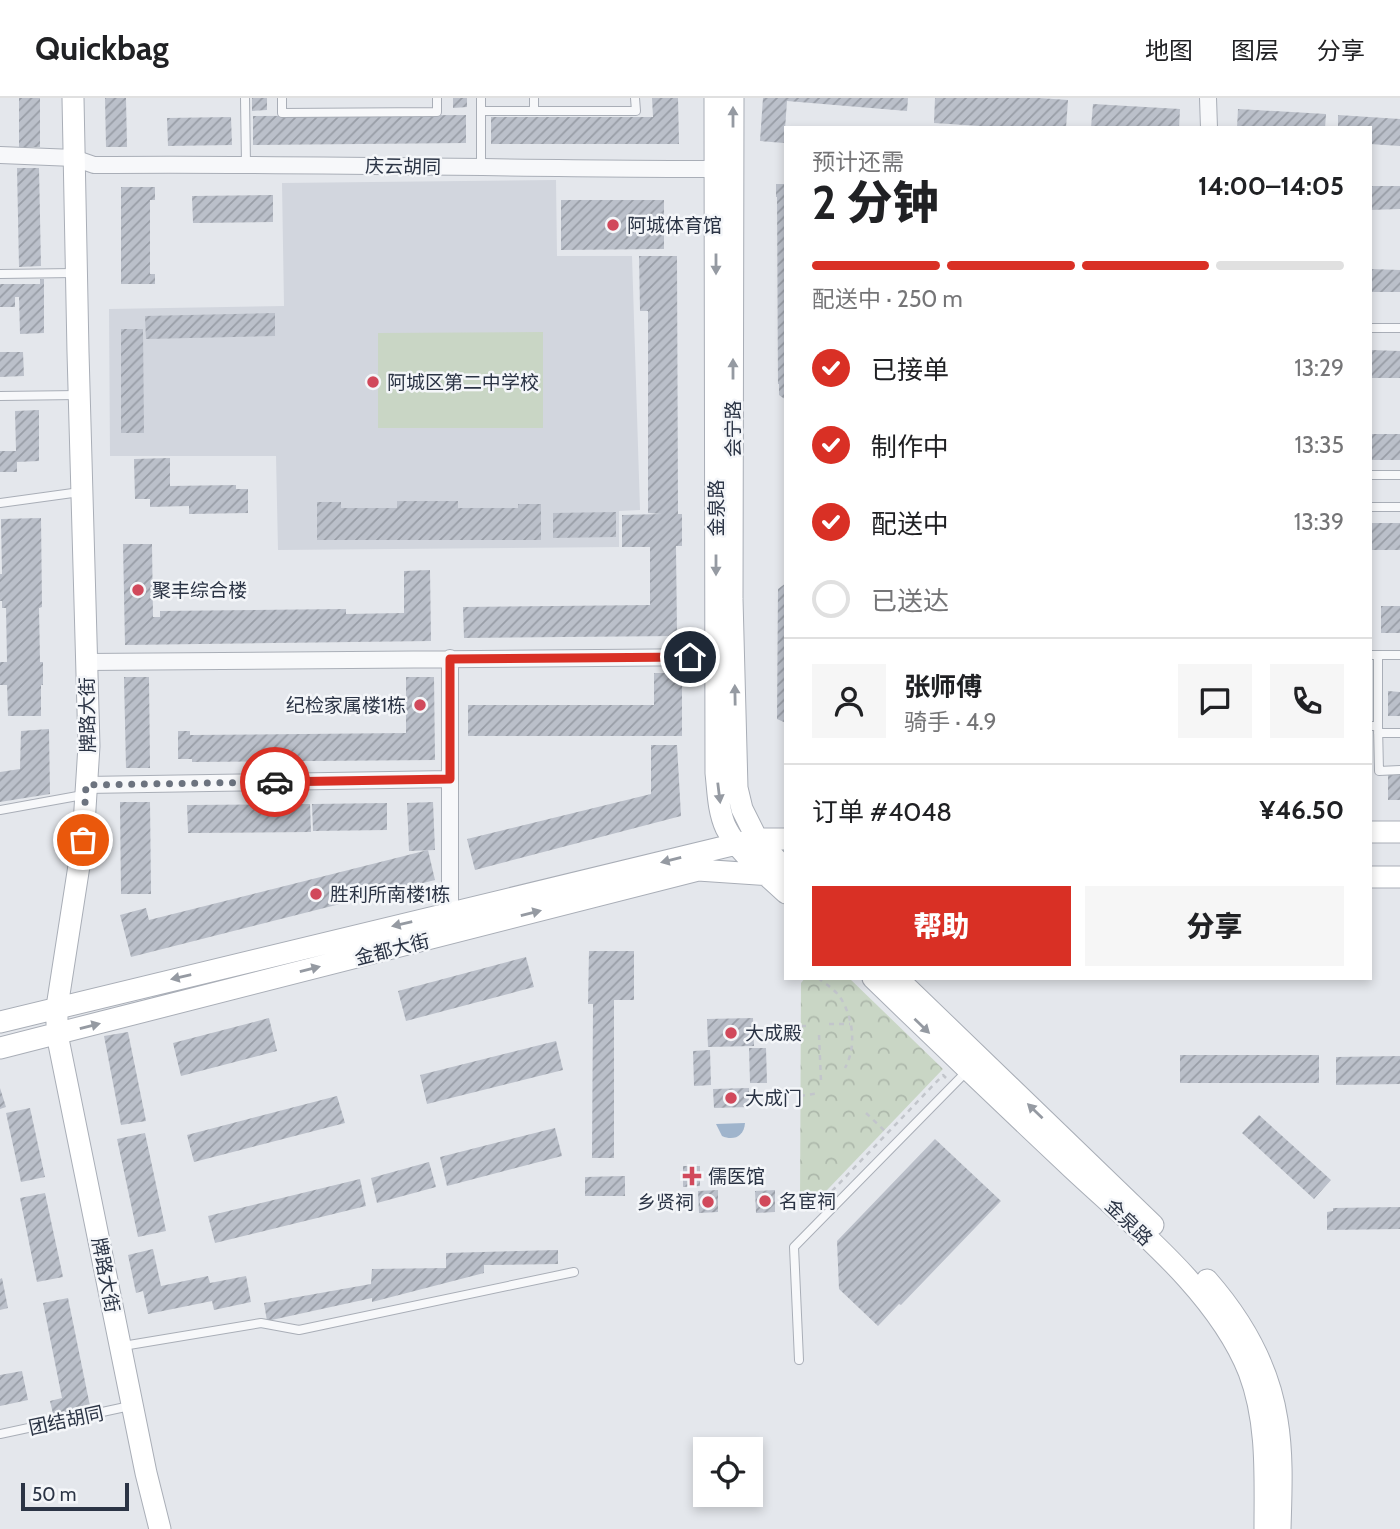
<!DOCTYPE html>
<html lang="zh">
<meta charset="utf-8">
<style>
:root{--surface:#fff;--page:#f6f6f6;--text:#202124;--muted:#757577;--line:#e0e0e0;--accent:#d93025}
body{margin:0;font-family:Cabin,"Noto Sans SC",sans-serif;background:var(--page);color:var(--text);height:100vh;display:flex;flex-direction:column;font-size:26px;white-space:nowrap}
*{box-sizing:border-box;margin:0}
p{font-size:23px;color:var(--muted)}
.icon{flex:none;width:38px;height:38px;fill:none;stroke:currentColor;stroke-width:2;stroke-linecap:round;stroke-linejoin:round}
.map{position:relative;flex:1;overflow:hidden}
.details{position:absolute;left:784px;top:28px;width:588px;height:854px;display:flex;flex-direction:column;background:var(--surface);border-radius:0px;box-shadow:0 4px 10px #0003}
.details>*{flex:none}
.buttons{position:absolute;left:693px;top:1339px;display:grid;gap:14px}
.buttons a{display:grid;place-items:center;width:70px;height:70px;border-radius:0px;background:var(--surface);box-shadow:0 4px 10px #0003;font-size:35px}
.scale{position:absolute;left:21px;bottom:18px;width:108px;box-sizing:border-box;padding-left:7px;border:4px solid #2b3445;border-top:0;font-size:19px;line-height:24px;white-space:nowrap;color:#2b3445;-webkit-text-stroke:5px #f4f6f9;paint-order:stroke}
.pin{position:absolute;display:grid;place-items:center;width:60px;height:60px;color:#fff;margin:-30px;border:4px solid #fff;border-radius:50%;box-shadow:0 2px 7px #0007}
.courier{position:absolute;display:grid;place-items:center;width:70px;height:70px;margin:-35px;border:5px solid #d93025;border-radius:50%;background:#fff;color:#222;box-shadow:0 2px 9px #0007}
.head em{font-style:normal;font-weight:800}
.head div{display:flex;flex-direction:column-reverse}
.head{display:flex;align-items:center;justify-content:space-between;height:119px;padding:0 28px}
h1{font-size:46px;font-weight:800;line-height:52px}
.bar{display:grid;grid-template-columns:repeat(4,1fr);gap:10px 7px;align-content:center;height:84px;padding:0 28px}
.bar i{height:9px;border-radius:5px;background:var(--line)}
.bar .selected{background:var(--accent)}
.bar p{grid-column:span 4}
.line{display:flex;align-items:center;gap:18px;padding:0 28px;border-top:2px solid var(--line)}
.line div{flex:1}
.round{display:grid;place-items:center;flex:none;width:74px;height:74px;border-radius:0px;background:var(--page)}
ol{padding:0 28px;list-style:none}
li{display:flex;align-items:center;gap:21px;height:77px}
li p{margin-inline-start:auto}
li .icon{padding:7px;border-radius:50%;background:var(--accent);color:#fff;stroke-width:4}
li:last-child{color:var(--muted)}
li i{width:38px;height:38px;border:4px solid var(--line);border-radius:50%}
.cta{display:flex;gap:14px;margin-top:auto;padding:14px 28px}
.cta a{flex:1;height:80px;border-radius:0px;background:var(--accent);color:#fff;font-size:28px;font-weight:800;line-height:80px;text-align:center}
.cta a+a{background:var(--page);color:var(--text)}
header{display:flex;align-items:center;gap:42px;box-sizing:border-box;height:98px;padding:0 35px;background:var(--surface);border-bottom:2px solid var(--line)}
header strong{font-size:33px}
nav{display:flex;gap:38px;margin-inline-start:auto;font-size:24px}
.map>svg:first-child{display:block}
.built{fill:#d2d6de}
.park{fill:url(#park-crowns)}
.pitch{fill:#c9d6c5}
.water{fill:#9fb4cc}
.building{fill:url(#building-hatch)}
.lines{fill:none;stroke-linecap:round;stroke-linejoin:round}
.lane-casing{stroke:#a9aeb7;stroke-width:10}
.street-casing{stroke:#a9aeb7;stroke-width:18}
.secondary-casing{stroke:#a9aeb7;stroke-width:23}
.path{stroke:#c2c5cb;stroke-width:2.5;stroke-dasharray:5 5;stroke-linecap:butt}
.lane{stroke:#f7f8fa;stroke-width:8}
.street{stroke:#f7f8fa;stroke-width:16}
.secondary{stroke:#fff;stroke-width:21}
.oneway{fill:#959aa2}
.done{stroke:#6c737f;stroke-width:7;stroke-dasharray:0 12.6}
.route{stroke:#d93025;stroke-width:9}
.poi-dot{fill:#d1495b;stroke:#f4f6f9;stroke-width:2.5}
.labels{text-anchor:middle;stroke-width:5;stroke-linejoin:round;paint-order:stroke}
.street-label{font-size:19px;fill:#2b3445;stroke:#f4f6f9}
.poi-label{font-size:19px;fill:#2b3445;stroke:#f4f6f9;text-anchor:start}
</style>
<header>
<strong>Quickbag</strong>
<nav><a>地图</a><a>图层</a><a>分享</a></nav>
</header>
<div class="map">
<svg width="1400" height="1431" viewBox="0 0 1400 1431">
<defs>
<pattern id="park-crowns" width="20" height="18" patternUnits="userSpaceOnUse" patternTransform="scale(1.75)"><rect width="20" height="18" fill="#c9d6c5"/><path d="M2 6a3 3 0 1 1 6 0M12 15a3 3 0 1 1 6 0" fill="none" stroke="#adb8ab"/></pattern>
<pattern id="building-hatch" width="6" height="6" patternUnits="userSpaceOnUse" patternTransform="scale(1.75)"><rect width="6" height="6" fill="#bbc0ca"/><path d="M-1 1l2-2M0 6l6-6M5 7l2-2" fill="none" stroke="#989da6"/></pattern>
</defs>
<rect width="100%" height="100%" fill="#e4e7ec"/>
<!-- built -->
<path class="built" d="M 556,82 L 557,158 L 632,158 L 640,412 L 619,413 L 619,449 L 278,452 L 276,358 L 110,358 L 109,211 L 284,208 L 282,85 Z"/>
<!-- park -->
<path class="park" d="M 805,880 L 849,880 L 943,971 L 806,1114 L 800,1108 L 801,885 Z"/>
<!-- pitch -->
<path class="pitch" d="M 543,234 L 543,330 L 378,330 L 378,235 Z"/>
<!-- water -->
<path class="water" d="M 745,1025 C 744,1039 733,1043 722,1038 L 716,1026 Z"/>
<!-- building -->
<path class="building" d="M 19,0 L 40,0 L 40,49 L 19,49 Z
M 105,0 L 126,0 L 127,49 L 106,49 Z
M 252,0 L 267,0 L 267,12 L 252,13 Z
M 453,0 L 467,0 L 467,9 L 453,10 Z
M 652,0 L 678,0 L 679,46 L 491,46 L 491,19 L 653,19 Z
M 763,0 L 908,0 L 907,13 L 787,3 L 784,45 L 760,43 Z
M 935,0 L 1039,0 L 1068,2 L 1066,30 L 1011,30 L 934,25 Z
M 1093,6 L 1180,11 L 1179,30 L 1091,30 Z
M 1238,11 L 1326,16 L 1325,30 L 1237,30 Z
M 466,17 L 466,45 L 253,47 L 253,18 Z
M 1338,17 L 1400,21 L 1400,48 L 1370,46 L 1370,30 L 1338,30 Z
M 231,19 L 232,47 L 168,48 L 167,20 Z
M 17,70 L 39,70 L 41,168 L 19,169 Z
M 776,86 L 786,86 L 786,302 L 779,297 L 779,286 L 778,286 L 777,99 L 776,99 Z
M 1370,88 L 1400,88 L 1400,111 L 1370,112 Z
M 121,89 L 155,89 L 155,102 L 150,102 L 150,176 L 155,176 L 155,186 L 121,186 Z
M 273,97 L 273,124 L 193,125 L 192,98 Z
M 561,102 L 664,102 L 664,151 L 561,152 Z
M 639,158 L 677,158 L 678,416 L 682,416 L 682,448 L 676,448 L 677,538 L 464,540 L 463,509 L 650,507 L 650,449 L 622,449 L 622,417 L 662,416 L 648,415 L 648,213 L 640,213 Z
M 1370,171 L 1400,172 L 1400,194 L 1370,194 Z
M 40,181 L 44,181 L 44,235 L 20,236 L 19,199 L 15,199 L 15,209 L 0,209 L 0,186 L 40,186 Z
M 275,215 L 275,238 L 146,241 L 145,218 Z
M 121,231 L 143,231 L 144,335 L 121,335 Z
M 1370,252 L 1400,253 L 1400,280 L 1370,280 Z
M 0,254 L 23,254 L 24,278 L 0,279 Z
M 39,312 L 39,363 L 17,364 L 17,374 L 0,374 L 0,353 L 16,353 L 15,313 Z
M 1370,336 L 1400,336 L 1400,362 L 1370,362 Z
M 170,360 L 170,388 L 236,387 L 236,391 L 248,391 L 248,415 L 189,416 L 189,408 L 150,409 L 150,401 L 135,401 L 134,361 Z
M 397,403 L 458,403 L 458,410 L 518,410 L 518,406 L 541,406 L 541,442 L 317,442 L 317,404 L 341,404 L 341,410 L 397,410 Z
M 616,414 L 616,439 L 553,440 L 553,415 Z
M 41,420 L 42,509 L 39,510 L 40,564 L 43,564 L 43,587 L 41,587 L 41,618 L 8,618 L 7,587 L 0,587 L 0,564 L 7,564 L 6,510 L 2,510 L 2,503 L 0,503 L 0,476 L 2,476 L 1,421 Z
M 1370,425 L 1400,425 L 1400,452 L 1370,452 Z
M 123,446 L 152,446 L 153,519 L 160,519 L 160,513 L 346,511 L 346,516 L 404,515 L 404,473 L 430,472 L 431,543 L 125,547 Z
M 786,485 L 786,625 L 777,621 L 778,491 Z
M 1381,508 L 1400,508 L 1400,535 L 1381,535 Z
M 654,575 L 682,575 L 682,638 L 468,638 L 468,607 L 654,607 Z
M 124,579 L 149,579 L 150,670 L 126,670 Z
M 406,579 L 434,579 L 435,662 L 192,664 L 192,661 L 178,661 L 178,633 L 190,633 L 190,637 L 406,635 Z
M 1388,593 L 1400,594 L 1400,618 L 1388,618 Z
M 49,631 L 50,696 L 0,704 L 0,674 L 20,671 L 21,633 Z
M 651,647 L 677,647 L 681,718 L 475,772 L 467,741 L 651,696 Z
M 1388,677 L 1400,677 L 1400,702 L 1388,702 Z
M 120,704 L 150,704 L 151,796 L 121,796 Z
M 433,704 L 435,752 L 409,753 L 407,705 Z
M 387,705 L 387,732 L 313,733 L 312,706 Z
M 310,706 L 311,734 L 188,735 L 187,707 Z
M 428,752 L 435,782 L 131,859 L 120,817 L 146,810 L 149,822 Z
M 589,853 L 634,853 L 634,902 L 614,902 L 614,1060 L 592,1060 L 593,906 L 588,906 Z
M 526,859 L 534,889 L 406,923 L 398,893 Z
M 269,920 L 277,953 L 181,978 L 173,945 Z
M 753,920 L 754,948 L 708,949 L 707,921 Z
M 128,934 L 146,1023 L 121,1027 L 104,938 Z
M 556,943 L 563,972 L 427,1006 L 420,977 Z
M 749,950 L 766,950 L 767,985 L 750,985 Z
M 710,952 L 711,987 L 694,988 L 693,953 Z
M 1180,957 L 1319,957 L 1319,985 L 1180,985 Z
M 1400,958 L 1400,986 L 1336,987 L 1336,959 Z
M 0,990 L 6,1009 L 0,1011 Z
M 749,990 L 749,1009 L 714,1010 L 713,991 Z
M 337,998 L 345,1025 L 194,1064 L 187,1037 Z
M 30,1010 L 45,1079 L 21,1084 L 6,1015 Z
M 1259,1017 L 1331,1082 L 1314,1101 L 1242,1035 Z
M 555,1030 L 562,1058 L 447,1088 L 440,1059 Z
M 145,1035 L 166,1133 L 138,1139 L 117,1041 Z
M 935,1041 L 1001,1103 L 901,1207 L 899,1206 L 878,1228 L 839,1191 L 837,1143 Z
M 429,1064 L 436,1089 L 377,1105 L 371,1080 Z
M 683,1068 L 700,1068 L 700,1088 L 683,1089 Z
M 625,1078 L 625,1098 L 585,1098 L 585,1079 Z
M 360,1081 L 366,1108 L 215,1145 L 208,1118 Z
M 718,1092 L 718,1114 L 699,1115 L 698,1093 Z
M 775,1092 L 775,1114 L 756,1115 L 755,1093 Z
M 45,1095 L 63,1179 L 37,1184 L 20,1100 Z
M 1400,1109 L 1400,1131 L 1327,1132 L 1327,1114 L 1333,1113 L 1333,1110 Z
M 153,1151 L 161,1188 L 208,1178 L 210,1185 L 246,1178 L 251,1204 L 214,1212 L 212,1203 L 148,1216 L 143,1193 L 136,1195 L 128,1157 Z
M 558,1152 L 558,1166 L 484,1167 L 484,1175 L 372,1204 L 372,1200 L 267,1223 L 264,1205 L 371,1186 L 372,1171 L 446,1170 L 446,1155 Z
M 2,1180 L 8,1210 L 0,1212 L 0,1181 Z
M 68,1200 L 91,1313 L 54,1320 L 50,1303 L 62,1300 L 43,1205 Z
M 22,1273 L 28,1302 L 0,1308 L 0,1277 Z"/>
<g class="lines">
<!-- lane casing -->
<g class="lane-casing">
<path id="lane" d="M 245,0 L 246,66
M 282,0 L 282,15 L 437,14 L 437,0
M 481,0 L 481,70
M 534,0 L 534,13
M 481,13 L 636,13 L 635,0
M 0,176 L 74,175
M 1370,230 L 1400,230
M 0,298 L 78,297
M 1370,377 L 1400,377
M 0,405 L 80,394
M 1370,409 L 1400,409
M 1370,557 L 1400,557
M 1378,557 L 1378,628
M 1370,628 L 1378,628 L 1379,673 L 1400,672
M 1378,635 L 1400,635
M 0,712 L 83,697
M 123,1248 L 261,1225 L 299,1232 L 574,1174
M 799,1262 L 794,1149 L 968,972
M 0,1336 L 130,1308"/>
</g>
<!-- street casing -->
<g class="street-casing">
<path id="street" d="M 1208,0 L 1209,30
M 0,57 L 74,60 L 94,67 C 304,65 514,71 724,71
M 450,560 L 450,815
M 86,564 L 716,559
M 86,687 L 450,681"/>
</g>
<!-- secondary casing -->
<g class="secondary-casing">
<path id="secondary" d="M 73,0 L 78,254 L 89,648 L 83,742 L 57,909 L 57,936 L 146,1375 L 160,1431
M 715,0 L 716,675 C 718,692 718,713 726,730 C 738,754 766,776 786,795
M 733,0 L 732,501 L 737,690 L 742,711 L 757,741 L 786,772
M 1370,734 L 1400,734
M 1370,779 L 1400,779
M 873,880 C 939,944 1006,1008 1073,1071 C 1134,1128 1218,1195 1249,1274 C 1268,1324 1265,1378 1265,1431
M 897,880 L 1153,1127
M 0,924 L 757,741 L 786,741
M 0,950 L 698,772 L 773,777
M 1207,1182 C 1242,1222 1269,1269 1277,1322 C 1283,1358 1281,1395 1280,1431"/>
</g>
<!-- path -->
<path class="path" d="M 818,880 C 826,886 834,891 840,899 C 853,919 857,948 845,970
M 829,926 L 850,926
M 801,928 L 808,928
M 819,937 L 821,983
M 800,998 L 819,995
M 866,1015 L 887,1035
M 832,1093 L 943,977 L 946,980"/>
<!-- lane -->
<use href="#lane" class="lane"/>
<!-- street -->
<use href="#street" class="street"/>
<!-- secondary -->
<use href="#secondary" class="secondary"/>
</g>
<!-- one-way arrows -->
<defs><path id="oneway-solid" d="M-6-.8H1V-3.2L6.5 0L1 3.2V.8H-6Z" transform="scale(1.75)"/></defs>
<g class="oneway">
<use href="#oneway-solid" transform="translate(733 19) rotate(-90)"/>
<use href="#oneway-solid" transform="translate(716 166) rotate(90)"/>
<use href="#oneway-solid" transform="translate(733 271) rotate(-90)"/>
<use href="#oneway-solid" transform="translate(716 467) rotate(90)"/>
<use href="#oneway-solid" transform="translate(735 597) rotate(-91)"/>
<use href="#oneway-solid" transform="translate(719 695) rotate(83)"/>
<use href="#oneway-solid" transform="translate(671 762) rotate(166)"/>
<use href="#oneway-solid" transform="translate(531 815) rotate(-14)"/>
<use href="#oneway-solid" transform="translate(402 826) rotate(167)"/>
<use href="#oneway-solid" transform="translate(310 871) rotate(-14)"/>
<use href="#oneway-solid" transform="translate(181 879) rotate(167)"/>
<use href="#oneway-solid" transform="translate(90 928) rotate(-14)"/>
<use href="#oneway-solid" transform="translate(922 928) rotate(44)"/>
<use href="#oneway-solid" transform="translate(1035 1013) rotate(-136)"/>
</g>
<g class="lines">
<!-- done -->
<path class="done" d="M 83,742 L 86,687 L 275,684"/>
<!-- route -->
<path class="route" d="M 275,684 L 450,681 L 450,561 L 690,559"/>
</g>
<!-- markers -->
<g class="poi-dot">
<circle cx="613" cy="127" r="7"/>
<circle cx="373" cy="284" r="7"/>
<circle cx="138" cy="492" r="7"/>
<circle cx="420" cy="607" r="7"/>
<circle cx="316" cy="796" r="7"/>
<circle cx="731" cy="935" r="7"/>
<circle cx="731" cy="1000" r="7"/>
<path d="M688.5 1067.5h7v7h7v7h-7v7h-7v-7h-7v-7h7z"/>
<circle cx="765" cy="1103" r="7"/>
<circle cx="708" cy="1104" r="7"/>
</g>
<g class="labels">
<!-- street labels -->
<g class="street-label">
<text transform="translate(403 68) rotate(1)" y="7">庆云胡同</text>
<text transform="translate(733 331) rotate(-90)" y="7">会宁路</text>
<text transform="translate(716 410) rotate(-90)" y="7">金泉路</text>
<text transform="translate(87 617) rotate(-91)" y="7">牌路大街</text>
<text transform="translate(392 851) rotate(-14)" y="7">金都大街</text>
<text transform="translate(1129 1124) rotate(44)" y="7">金泉路</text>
<text transform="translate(106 1177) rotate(79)" y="7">牌路大街</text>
<text transform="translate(66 1322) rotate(-12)" y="7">团结胡同</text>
</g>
<!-- poi labels -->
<g class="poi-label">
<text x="627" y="134">阿城体育馆</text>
<text x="387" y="291">阿城区第二中学校</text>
<text x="152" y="499">聚丰综合楼</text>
<text x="406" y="614" text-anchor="end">纪检家属楼1栋</text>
<text x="330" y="803">胜利所南楼1栋</text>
<text x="745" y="942">大成殿</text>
<text x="745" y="1007">大成门</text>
<text x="708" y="1085">儒医馆</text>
<text x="779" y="1110">名宦祠</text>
<text x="694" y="1111" text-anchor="end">乡贤祠</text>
</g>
</g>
</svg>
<div class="buttons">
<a><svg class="icon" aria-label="locate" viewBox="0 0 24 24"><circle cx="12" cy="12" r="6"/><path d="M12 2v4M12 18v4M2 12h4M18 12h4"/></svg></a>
</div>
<div class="scale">50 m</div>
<div class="pin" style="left:83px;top:742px;background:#ea580c"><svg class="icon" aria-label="bag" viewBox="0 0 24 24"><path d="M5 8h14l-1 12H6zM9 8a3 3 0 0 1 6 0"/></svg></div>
<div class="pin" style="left:690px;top:559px;background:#1f2937"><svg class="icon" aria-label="home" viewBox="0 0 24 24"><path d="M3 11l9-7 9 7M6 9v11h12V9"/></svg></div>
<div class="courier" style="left:275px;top:684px"><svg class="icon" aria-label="car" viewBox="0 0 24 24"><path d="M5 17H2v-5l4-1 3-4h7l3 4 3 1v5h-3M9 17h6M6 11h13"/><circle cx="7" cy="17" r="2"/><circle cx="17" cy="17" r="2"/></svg></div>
<section class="details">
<div class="head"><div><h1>2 分钟</h1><p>预计还需</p></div><em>14:00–14:05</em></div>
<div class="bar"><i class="selected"></i><i class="selected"></i><i class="selected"></i><i></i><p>配送中 · 250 m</p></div>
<ol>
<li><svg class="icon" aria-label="check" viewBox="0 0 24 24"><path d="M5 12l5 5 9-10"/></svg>已接单<p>13:29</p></li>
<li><svg class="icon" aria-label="check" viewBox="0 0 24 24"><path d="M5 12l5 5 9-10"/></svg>制作中<p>13:35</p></li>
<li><svg class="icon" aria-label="check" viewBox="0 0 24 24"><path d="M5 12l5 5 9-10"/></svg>配送中<p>13:39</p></li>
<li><i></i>已送达</li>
</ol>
<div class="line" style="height:126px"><a class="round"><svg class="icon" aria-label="person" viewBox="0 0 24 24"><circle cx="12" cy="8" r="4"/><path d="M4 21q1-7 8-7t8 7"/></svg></a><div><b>张师傅</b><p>骑手 · 4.9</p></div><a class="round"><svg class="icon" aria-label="chat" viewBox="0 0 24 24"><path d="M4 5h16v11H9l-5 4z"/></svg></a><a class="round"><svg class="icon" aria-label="phone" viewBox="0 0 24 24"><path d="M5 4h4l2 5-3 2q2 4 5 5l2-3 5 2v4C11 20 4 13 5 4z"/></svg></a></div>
<div class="line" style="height:91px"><div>订单 #4048</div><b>¥46.50</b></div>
<div class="cta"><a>帮助</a><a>分享</a></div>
</section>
</div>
